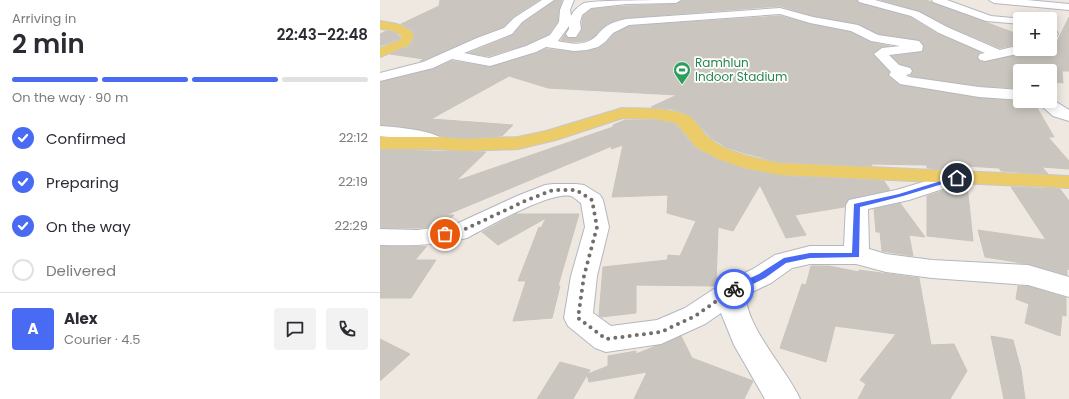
<!DOCTYPE html>
<meta charset="utf-8">
<style>
:root{--surface:#fff;--page:#f2f2f3;--text:#2b2b33;--muted:#7c7c81;--line:#e1e1e2;--accent:#496af3}
body{margin:0;font-family:Poppins,sans-serif;background:var(--page);color:var(--text);height:100vh;display:flex;flex-direction:column;font-size:15px;white-space:nowrap}
*{box-sizing:border-box;margin:0}
p{font-size:13px;color:var(--muted)}
.icon{flex:none;width:22px;height:22px;fill:none;stroke:currentColor;stroke-width:2;stroke-linecap:round;stroke-linejoin:round}
.map{position:relative;flex:1;overflow:hidden}
.drawer{display:flex;flex-direction:column;background:var(--surface);width:380px}
.drawer>*{flex:none}
.fabs{position:absolute;left:633px;top:12px;display:grid;gap:8px}
.fabs a{display:grid;place-items:center;width:44px;height:44px;border-radius:4px;background:var(--surface);box-shadow:0 2px 10px #0003;font-size:20px}
.pin{position:absolute;display:grid;place-items:center;width:34px;height:34px;color:#fff;margin:-17px;border:2px solid #fff;border-radius:50%;box-shadow:0 1px 4px #0007}
.courier{position:absolute;display:grid;place-items:center;width:40px;height:40px;margin:-20px;border:3px solid #496af3;border-radius:50%;background:#fff;color:#222;box-shadow:0 1px 5px #0007}
.summary em{font-style:normal;font-weight:600}
.summary div{display:flex;flex-direction:column-reverse}
.summary{display:flex;align-items:center;justify-content:space-between;height:68px;padding:0 12px}
h1{font-size:26px;font-weight:600;line-height:30px}
.bar{display:grid;grid-template-columns:repeat(4,1fr);gap:6px 4px;align-content:center;height:48px;padding:0 12px}
.bar i{height:5px;border-radius:3px;background:var(--line)}
.bar .selected{background:var(--accent)}
.bar p{grid-column:span 4}
.line{display:flex;align-items:center;gap:10px;padding:0 12px;border-top:1px solid var(--line)}
.line div{flex:1}
.round{display:grid;place-items:center;flex:none;width:42px;height:42px;border-radius:4px;background:var(--page)}
ol{padding:0 12px;list-style:none}
li{display:flex;align-items:center;gap:12px;height:44px}
li p{margin-inline-start:auto}
li .icon{padding:4px;border-radius:50%;background:var(--accent);color:#fff;stroke-width:4}
li:last-child{color:var(--muted)}
li i{width:22px;height:22px;border:2px solid var(--line);border-radius:50%}
main{display:flex;flex:1;min-height:0}
.map>svg:first-child{display:block}
.building{fill:#cac6bf;stroke:#cac4ba}
.lines{fill:none;stroke-linecap:round;stroke-linejoin:round}
.minor-casing{stroke:#b4b7c0;stroke-width:2}
.primary-casing{stroke:#c8c8c8;stroke-width:2}
.minor{fill:#fff;fill-rule:evenodd}
.primary{fill:#eccc68;fill-rule:evenodd}
.route{fill:#496af3}
.done{stroke:#716e6c;stroke-width:4;stroke-dasharray:0 7.2}
.labels{text-anchor:middle;stroke-width:3.5;stroke-linejoin:round;paint-order:stroke}
.far-leisure-label{font-size:12px;fill:#27864d;stroke:#fff;text-anchor:start}
</style>
<main>
<section class="drawer">
<div class="summary"><div><h1>2 min</h1><p>Arriving in</p></div><em>22:43–22:48</em></div>
<div class="bar"><i class="selected"></i><i class="selected"></i><i class="selected"></i><i></i><p>On the way · 90 m</p></div>
<ol>
<li><svg class="icon" aria-label="check" viewBox="0 0 24 24"><path d="M5 12l5 5 9-10"/></svg>Confirmed<p>22:12</p></li>
<li><svg class="icon" aria-label="check" viewBox="0 0 24 24"><path d="M5 12l5 5 9-10"/></svg>Preparing<p>22:19</p></li>
<li><svg class="icon" aria-label="check" viewBox="0 0 24 24"><path d="M5 12l5 5 9-10"/></svg>On the way<p>22:29</p></li>
<li><i></i>Delivered</li>
</ol>
<div class="line" style="height:72px"><b class="round" style="background:var(--accent);color:#fff">A</b><div><b>Alex</b><p>Courier · 4.5</p></div><a class="round"><svg class="icon" aria-label="chat" viewBox="0 0 24 24"><path d="M4 5h16v11H9l-5 4z"/></svg></a><a class="round"><svg class="icon" aria-label="phone" viewBox="0 0 24 24"><path d="M5 4h4l2 5-3 2q2 4 5 5l2-3 5 2v4C11 20 4 13 5 4z"/></svg></a></div>
</section>
<div class="map">
<svg width="689" height="399" viewBox="0 0 689 399">
<rect width="100%" height="100%" fill="#eee8e1"/>
<!-- building -->
<path class="building" d="M 60,0 L 159,0 L 133,17 L 123,27 L 96,37 L 43,61 L 40,61 L 44,59 L 10,54 L 30,46 L 35,36 L 32,30 L 21,24 L 59,6 Z
M 175,0 L 182,0 L 179,10 L 178,21 L 169,34 L 145,45 L 109,56 L 89,53 L 133,35 L 143,23 Z
M 302,0 L 477,0 L 479,3 L 530,17 L 558,34 L 600,52 L 597,58 L 600,61 L 605,62 L 647,53 L 650,49 L 670,49 L 670,47 L 674,48 L 689,17 L 689,71 L 682,71 L 683,83 L 670,81 L 670,71 L 640,71 L 640,76 L 638,75 L 640,78 L 640,88 L 599,86 L 530,76 L 533,72 L 531,67 L 520,64 L 512,56 L 543,52 L 544,45 L 539,40 L 498,34 L 478,24 L 433,16 L 400,6 L 246,18 L 227,24 L 213,37 L 205,41 L 194,42 L 181,40 L 185,34 L 188,38 L 197,38 L 202,30 L 202,22 L 203,16 L 212,9 L 246,6 L 296,4 Z
M 501,0 L 546,0 L 640,35 L 640,44 L 620,48 L 568,26 L 539,11 Z
M 400,16 L 430,24 L 471,32 L 490,42 L 509,46 L 501,47 L 493,54 L 509,72 L 508,76 L 520,85 L 599,98 L 653,101 L 674,137 L 668,137 L 689,161 L 689,169 L 662,167 L 668,174 L 621,171 L 619,168 L 585,166 L 585,170 L 547,168 L 547,165 L 491,164 L 492,166 L 400,162 L 364,153 L 346,147 L 331,138 L 314,119 L 307,114 L 292,109 L 271,107 L 297,95 L 168,88 L 129,76 L 51,119 L 133,125 L 122,136 L 85,138 L 60,136 L 36,129 L 0,125 L 0,82 L 53,69 L 72,61 L 110,67 L 156,53 L 166,49 L 194,52 L 218,48 L 226,43 L 234,34 L 249,26 Z
M 6,31 L 12,31 L 20,37 L 19,39 L 0,46 L 0,34 Z
M 245,120 L 275,120 L 295,124 L 316,149 L 338,160 L 364,169 L 400,176 L 504,181 L 510,190 L 469,199 L 464,207 L 415,215 L 426,235 L 406,238 L 380,185 L 353,231 L 338,227 L 336,286 L 256,285 L 256,313 L 221,317 L 219,316 L 223,267 L 287,260 L 288,255 L 300,256 L 316,221 L 287,213 L 288,195 L 232,197 L 243,145 L 231,149 L 232,146 L 66,215 L 74,215 L 65,225 L 38,228 L 0,228 L 0,150 L 106,152 L 76,181 L 233,127 L 233,125 Z
M 581,185 L 587,185 L 593,241 L 547,236 L 547,196 Z
M 631,187 L 680,189 L 689,201 L 689,270 L 687,268 L 687,275 L 648,264 L 605,257 L 598,230 L 666,240 Z
M 520,203 L 545,237 L 529,235 L 533,256 L 502,251 L 500,232 L 496,232 L 494,209 Z
M 136,214 L 199,214 L 178,286 L 180,286 L 172,318 L 133,321 L 146,281 L 138,281 L 159,227 L 161,228 L 166,218 L 118,245 L 102,232 Z
M 0,246 L 47,246 L 35,260 L 56,260 L 31,298 L 0,298 Z
M 431,266 L 449,266 L 479,272 L 479,270 L 539,278 L 551,345 L 574,344 L 587,371 L 570,399 L 478,399 L 486,384 L 480,380 L 516,334 L 455,326 L 446,362 L 400,348 L 422,284 L 426,285 Z
M 638,286 L 648,286 L 686,298 L 686,316 L 682,315 L 680,336 L 645,323 L 649,304 L 636,299 Z
M 301,336 L 312,358 L 373,381 L 364,399 L 254,399 L 267,372 L 209,382 L 207,375 L 193,399 L 157,399 L 180,362 L 210,370 L 208,374 L 228,366 L 228,356 L 256,351 L 256,354 Z
M 611,336 L 633,340 L 641,370 L 645,399 L 624,399 Z
M 0,339 L 30,354 L 0,381 Z"/>
<g class="lines">
<!-- minor casing -->
<g class="minor-casing">
<path id="minor" d="M 162,0 L 174,0 L 142,22 L 132,34 L 84,53 L 109,58 L 146,46 L 170,35 L 179,22 L 180,10 L 184,0 L 194,0 L 190,10 L 191,16 C 193,11 199,6 204,3 C 216,0 284,0 301,0 L 296,3 L 246,4 L 211,8 L 202,15 L 200,22 L 201,29 L 196,37 L 188,37 L 186,34 L 189,29 L 189,26 L 178,41 C 187,43 200,46 209,41 C 216,38 218,33 223,29 C 229,23 238,21 246,19 L 400,8 L 433,17 L 478,25 L 498,35 L 539,41 L 543,46 L 542,51 L 509,55 L 519,65 L 530,68 L 532,71 L 530,74 L 526,75 L 529,77 L 599,87 L 640,90 L 640,100 L 599,97 L 520,84 L 509,75 L 511,72 L 494,54 L 502,48 L 520,46 L 491,41 L 471,31 L 430,23 L 400,14 L 249,25 L 233,33 L 225,42 L 218,47 L 207,50 L 194,51 L 166,47 L 156,52 L 110,66 L 72,59 L 53,68 L 0,81 L 0,73 L 43,62 L 97,38 L 124,28 L 134,18 Z
M 478,0 L 495,0 L 539,12 L 567,27 L 620,50 L 640,45 L 640,49 L 649,49 L 647,52 L 642,53 L 605,61 L 600,60 L 598,57 L 600,54 L 605,53 L 559,33 L 531,16 L 479,2 Z
M 552,0 L 567,0 L 611,16 L 644,19 L 640,19 L 640,24 L 606,21 L 553,2 Z
M 609,0 L 647,0 L 689,4 L 689,10 L 614,3 Z
M 670,26 L 674,27 L 678,34 L 674,39 L 670,40 Z
M 670,98 L 689,110 L 689,121 L 673,116 L 656,101 L 670,101 Z
M 0,126 C 15,127 59,130 67,143 L 65,147 L 58,149 L 29,139 L 0,136 Z
M 577,172 L 584,174 L 587,178 L 584,182 L 529,200 L 488,209 L 489,249 L 506,254 L 552,260 L 648,265 L 689,277 L 689,297 L 648,285 L 552,278 L 506,272 L 476,264 L 430,264 L 412,268 L 391,283 L 366,295 C 365,326 407,370 420,399 L 385,399 L 354,345 L 341,313 L 325,324 L 281,344 L 226,352 L 215,348 L 188,326 L 184,318 L 191,276 L 205,227 L 201,203 C 198,201 194,197 191,196 C 170,191 108,227 87,238 C 58,245 30,246 0,245 L 0,229 L 38,230 L 74,225 L 137,196 L 165,185 L 173,184 L 196,184 L 204,185 L 220,195 L 223,200 L 229,227 L 217,276 L 213,313 L 231,326 L 277,320 L 305,308 L 343,283 L 373,269 L 395,255 L 430,246 L 464,246 L 466,205 L 469,200 L 516,190 Z"/>
</g>
<!-- primary casing -->
<g class="primary-casing">
<path id="primary" d="M 0,21 C 13,23 26,24 34,35 L 29,45 L 0,57 L 0,48 L 20,40 L 22,36 L 12,30 L 0,29 Z
M 242,108 C 263,109 287,107 307,115 C 316,119 322,133 330,139 C 347,153 379,159 400,163 L 689,176 L 689,188 L 400,175 L 364,168 L 338,159 L 317,148 L 296,123 L 275,119 L 243,118 L 176,140 L 138,149 L 85,151 L 58,149 L 0,149 L 0,137 L 58,137 L 85,139 L 138,137 L 166,131 Z"/>
</g>
<!-- minor -->
<use href="#minor" class="minor"/>
<!-- primary -->
<use href="#primary" class="primary"/>
</g>
<!-- route -->
<path class="route" d="M 577,176 L 580,178 L 579,179 L 523,196 L 480,207 L 479,257 L 430,258 L 406,263 L 385,278 L 357,292 L 354,292 L 350,289 L 351,287 L 379,274 L 404,258 L 430,253 L 472,253 L 474,204 L 519,194 Z"/>
<g class="lines">
<!-- done -->
<path class="done" d="M 65,234 L 79,232 L 145,201 L 173,190 L 196,190 L 212,200 L 217,227 L 204,276 L 198,318 L 226,339 L 281,332 L 315,316 L 354,289"/>
</g>
<!-- icons -->
<defs>
<g id="stadium-pin" transform="scale(0.9)"><path d="M0 17L-7.5 6A9.5 9.5 0 1 1 7.5 6Z" fill="#2e9e5b" stroke="#fff"/><path d="M0-5a6.5 5 0 1 0 0 10a6.5 5 0 1 0 0-10ZM-3.5-1.8h7v3.6h-7Z" fill="#fff"/></g>
</defs>
<g fill-rule="evenodd">
<use href="#stadium-pin" x="302" y="70"/>
</g>
<g class="labels">
<!-- far-leisure labels -->
<g class="far-leisure-label">
<text x="315" y="67">Ramhlun<tspan x="315" dy="14">Indoor Stadium</tspan></text>
</g>
</g>
</svg>
<div class="fabs">
<a>+</a>
<a>−</a>
</div>
<div class="pin" style="left:65px;top:234px;background:#ea580c"><svg class="icon" aria-label="bag" viewBox="0 0 24 24"><path d="M5 8h14l-1 12H6zM9 8a3 3 0 0 1 6 0"/></svg></div>
<div class="pin" style="left:577px;top:178px;background:#1f2937"><svg class="icon" aria-label="home" viewBox="0 0 24 24"><path d="M3 11l9-7 9 7M6 9v11h12V9"/></svg></div>
<div class="courier" style="left:354px;top:289px"><svg class="icon" aria-label="bike" viewBox="0 0 24 24"><circle cx="6" cy="16" r="4"/><circle cx="18" cy="16" r="4"/><path d="M6 16l4-8h5l3 8M10 8l3 8H6M13 5h3"/></svg></div>
</div>
</main>
